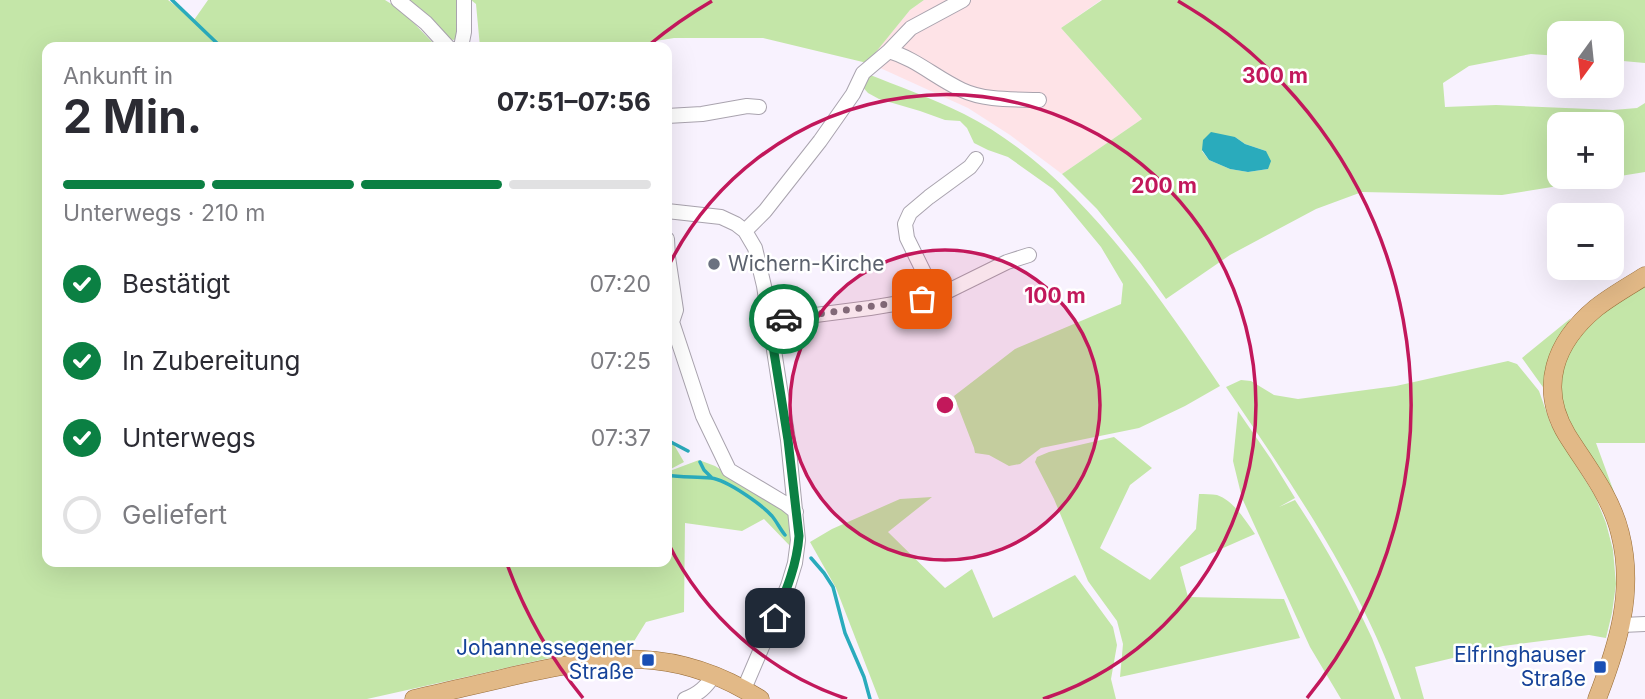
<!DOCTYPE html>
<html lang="de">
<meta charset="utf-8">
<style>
:root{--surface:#fff;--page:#f7f7f7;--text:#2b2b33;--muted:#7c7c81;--line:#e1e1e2;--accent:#0b8043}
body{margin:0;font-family:Inter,sans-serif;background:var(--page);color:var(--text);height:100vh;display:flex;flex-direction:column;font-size:26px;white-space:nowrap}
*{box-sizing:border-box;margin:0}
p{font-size:23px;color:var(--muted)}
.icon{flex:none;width:38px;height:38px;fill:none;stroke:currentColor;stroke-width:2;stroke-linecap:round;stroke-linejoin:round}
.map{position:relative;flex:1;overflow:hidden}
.side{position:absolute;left:42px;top:42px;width:630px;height:525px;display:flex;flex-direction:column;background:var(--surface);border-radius:14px;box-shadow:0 7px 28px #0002}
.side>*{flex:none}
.needle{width:46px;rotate:195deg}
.fabs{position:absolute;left:1547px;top:21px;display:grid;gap:14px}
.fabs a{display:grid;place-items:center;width:77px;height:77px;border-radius:14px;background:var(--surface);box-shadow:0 7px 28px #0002;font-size:35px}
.pin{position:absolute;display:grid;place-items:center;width:60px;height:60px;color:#fff;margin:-30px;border-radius:14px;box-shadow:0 4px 10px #0006}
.courier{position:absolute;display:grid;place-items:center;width:70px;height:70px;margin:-35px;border:5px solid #0b8043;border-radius:50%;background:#fff;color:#222;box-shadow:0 2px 9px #0007}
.overview em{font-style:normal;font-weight:700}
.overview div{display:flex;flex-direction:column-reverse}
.overview{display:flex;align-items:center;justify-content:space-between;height:119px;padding:0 21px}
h1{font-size:46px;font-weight:700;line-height:52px}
.bar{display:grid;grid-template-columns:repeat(4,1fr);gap:10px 7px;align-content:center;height:84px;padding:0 21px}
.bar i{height:9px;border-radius:5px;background:var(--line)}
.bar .active{background:var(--accent)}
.bar p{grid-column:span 4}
ol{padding:0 21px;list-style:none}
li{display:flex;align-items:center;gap:21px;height:77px}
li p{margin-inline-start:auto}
li .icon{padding:7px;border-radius:50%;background:var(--accent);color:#fff;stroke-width:4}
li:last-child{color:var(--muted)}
li i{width:38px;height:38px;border:4px solid var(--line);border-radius:50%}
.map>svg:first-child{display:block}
.commercial{fill:#fee3e7}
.green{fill:#c4e6a8;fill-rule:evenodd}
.water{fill:#2aabbc}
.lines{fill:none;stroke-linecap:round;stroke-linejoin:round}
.stream{stroke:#2aabbc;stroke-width:3.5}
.minor-casing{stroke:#a9a3ae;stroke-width:16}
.major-casing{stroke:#986c37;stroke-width:19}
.minor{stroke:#fff;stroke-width:14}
.major{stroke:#e2b987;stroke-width:18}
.done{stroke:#79757c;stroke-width:7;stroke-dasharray:0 12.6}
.route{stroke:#0b8043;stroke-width:9}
.ring{fill:none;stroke:#c2185b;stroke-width:3.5}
.worship-dot{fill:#6b7280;stroke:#fff;stroke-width:2.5}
.transit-dot{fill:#1a4fb4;stroke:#fff;stroke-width:2.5}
.labels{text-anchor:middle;stroke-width:5;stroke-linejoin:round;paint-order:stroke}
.worship-label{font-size:21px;fill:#5b616d;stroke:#fff;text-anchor:start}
.transit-label{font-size:21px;fill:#164399;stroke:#fff;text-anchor:end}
.centre{fill:#c2185b;stroke:#fff;stroke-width:3.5}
.ring-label{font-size:21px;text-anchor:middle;font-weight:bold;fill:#c2185b;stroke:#fff;stroke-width:5;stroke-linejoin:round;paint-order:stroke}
</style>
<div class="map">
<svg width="1645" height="699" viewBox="0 0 1645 699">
<rect width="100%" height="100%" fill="#f8f2fe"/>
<!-- commercial -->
<path class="commercial" d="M 924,0 L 1101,0 L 1061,28 L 1142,119 L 1062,174 L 1010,135 L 968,108 L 867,62 L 910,10 Z"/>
<!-- green -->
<path class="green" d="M 0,0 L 168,0 L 194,20 L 208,0 L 385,0 L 401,10 L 437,47 L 47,47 L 47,562 L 667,562 L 667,472 L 699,460 L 715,466 L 790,513 L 797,535 L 791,547 L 764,519 L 742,531 L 685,523 L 684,612 L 646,622 L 628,651 L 554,657 L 367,699 L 0,699 Z
M 407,0 L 458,0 L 457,39 L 453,40 L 448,37 L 420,8 Z
M 471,0 L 924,0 L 910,10 L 867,63 L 763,38 L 674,38 L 619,47 L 480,47 L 476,4 Z
M 1102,0 L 1645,0 L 1645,63 L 1612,60 L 1612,33 L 1559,33 L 1559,56 L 1531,54 L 1469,66 L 1443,83 L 1445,107 L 1496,105 L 1613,110 L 1637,108 L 1645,103 L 1645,172 L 1502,195 L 1362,192 L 1316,209 L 1230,255 L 1166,299 L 1141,264 L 1097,209 L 1062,174 L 1142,119 L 1061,28 ZM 1559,124 L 1612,124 L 1612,177 L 1559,177 ZM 1235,137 L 1245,144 L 1266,151 L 1268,169 L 1248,172 L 1230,169 L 1209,160 L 1202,151 Z
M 865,73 C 898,86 932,98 964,114 C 1073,169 1153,287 1220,386 L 1185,406 L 1139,428 L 1041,448 L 1020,464 L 1009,466 L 989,455 L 975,453 L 974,448 L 954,396 L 1015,349 L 1121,304 L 1123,284 L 1101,247 L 1053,189 L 1008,157 L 988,150 L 974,143 L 967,128 L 960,121 L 945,120 L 920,111 L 879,99 L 868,93 L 860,84 Z
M 1645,284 L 1645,443 L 1596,443 L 1618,503 L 1566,417 L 1562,400 L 1560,379 L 1566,358 L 1576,340 L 1600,314 Z
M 1571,318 L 1552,349 L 1547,367 L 1545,390 L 1522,358 Z
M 1508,361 L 1517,364 L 1539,391 L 1551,425 L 1595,496 L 1606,523 L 1613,550 L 1616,584 L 1612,613 L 1606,638 L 1589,635 L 1503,646 L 1415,667 L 1424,699 L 1401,699 C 1362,585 1293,486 1226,387 L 1241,380 L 1251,381 L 1274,395 L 1298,399 L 1396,386 Z
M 1238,411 L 1271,459 L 1295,498 L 1279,507 L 1295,500 C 1324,543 1350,590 1372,638 C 1380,658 1387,679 1395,699 L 1341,699 L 1310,647 L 1242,498 L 1233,461 Z
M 667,435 L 670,438 L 684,462 L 667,471 Z
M 1114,437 L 1152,468 L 1130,485 L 1100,548 L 1150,580 L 1196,529 L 1199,494 C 1204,494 1212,494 1217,495 C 1234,501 1245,520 1255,534 L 1180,567 L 1188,597 L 1284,599 L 1300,638 L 1120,677 L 1123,644 L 1117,621 L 1088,581 L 1054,499 L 1035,462 L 1037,457 L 1049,452 Z
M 932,497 L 888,532 L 945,588 L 972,569 L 993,618 L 1075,575 L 1113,627 L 1117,645 L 1111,679 L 1116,699 L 879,699 L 836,588 L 810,542 L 832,529 L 900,499 Z"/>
<!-- water -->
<path class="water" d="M 1211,132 L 1235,137 L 1245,144 L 1266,151 L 1271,161 L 1268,169 L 1248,172 L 1230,169 L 1209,160 L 1202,150 L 1203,140 Z"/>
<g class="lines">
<!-- stream -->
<path class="stream" d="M 172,0 L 221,47
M 667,440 L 688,451
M 700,462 L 704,470 L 711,477
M 667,475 C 682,478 696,476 711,478 C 727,480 761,504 772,516 C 777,522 780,529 785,535
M 811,558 L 824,573 L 833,587 L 845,633 L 864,677 L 870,699"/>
<!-- minor casing -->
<g class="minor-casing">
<path id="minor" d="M 398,0 L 426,23 L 448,47
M 461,47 L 464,32 L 464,0
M 889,51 L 911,28 L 963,0
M 667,116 L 702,114 L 747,106 L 759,107
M 667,211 L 721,217 L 736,224 L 745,231 L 755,248 L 764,286 L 788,440 L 798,540 L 795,563 L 788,586 L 744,689
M 745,231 L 765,211 L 820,141 L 853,94 L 863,73 L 889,51 C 916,59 936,78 962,90 C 985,101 1015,99 1039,100
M 667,239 L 668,257 L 676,310 L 672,322 L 703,416 L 729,470 L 786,504 L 796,512
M 936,297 L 907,238 L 905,224 L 910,213 L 929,197 L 970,167 L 976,159
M 769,321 L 870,308 L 936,297 L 1007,262 L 1029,255
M 1622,625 L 1645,624
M 685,699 C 699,694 706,687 714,675"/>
</g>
<!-- major casing -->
<g class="major-casing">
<path id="major" d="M 414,699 C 447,691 480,684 513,676 C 607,655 675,645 760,699
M 1597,699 C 1618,645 1635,591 1620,533 C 1611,496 1587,467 1567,435 C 1538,387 1555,342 1596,308 C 1611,296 1629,286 1645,276"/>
</g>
<!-- minor -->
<use href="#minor" class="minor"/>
<!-- major -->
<use href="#major" class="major"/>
</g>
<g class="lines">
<!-- done -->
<path class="done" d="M 784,319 L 922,299"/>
<!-- route -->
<path class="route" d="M 775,618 C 786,591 797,565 799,536 L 788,440 L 769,321 L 784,319"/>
</g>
<!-- distance rings -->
<circle cx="945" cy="405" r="155" fill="#c2185b" fill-opacity=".12"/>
<g class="ring">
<circle cx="945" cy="405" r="155"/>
<path d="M847 699A310 310 0 0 1 668 543M668 267A310 310 0 1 1 1043 699"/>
<path d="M583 698A466 466 0 0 1 507 564M649 45A466 466 0 0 1 712 1M1178 1A466 466 0 0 1 1307 698"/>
</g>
<!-- markers -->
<circle class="worship-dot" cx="714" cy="264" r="7"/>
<g class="transit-dot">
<rect x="641" y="653" width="14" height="14" rx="3.5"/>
<rect x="1593" y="660" width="14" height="14" rx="3.5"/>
</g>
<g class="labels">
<!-- worship labels -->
<g class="worship-label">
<text x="728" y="271">Wichern-Kirche</text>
</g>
<!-- transit labels -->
<g class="transit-label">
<text x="634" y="655">Johannessegener<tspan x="634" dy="24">Straße</tspan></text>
<text x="1586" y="662">Elfringhauser<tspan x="1586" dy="24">Straße</tspan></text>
</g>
</g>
<circle cx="945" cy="405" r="10" class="centre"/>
<g class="ring-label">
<text x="1275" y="83">300 m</text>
<text x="1164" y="193">200 m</text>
<text x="1055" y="303">100 m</text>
</g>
</svg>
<div class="fabs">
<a><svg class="needle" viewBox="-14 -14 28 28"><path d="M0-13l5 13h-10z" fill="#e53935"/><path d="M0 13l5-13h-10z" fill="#7c7c81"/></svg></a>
<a>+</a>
<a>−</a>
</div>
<div class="pin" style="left:922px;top:299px;background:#ea580c"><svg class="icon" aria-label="bag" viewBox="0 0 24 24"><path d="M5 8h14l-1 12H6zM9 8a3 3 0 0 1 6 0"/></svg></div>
<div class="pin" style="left:775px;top:618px;background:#1f2937"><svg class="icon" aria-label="home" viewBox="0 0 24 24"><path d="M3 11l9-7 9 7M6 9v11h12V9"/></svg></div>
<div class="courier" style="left:784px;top:319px"><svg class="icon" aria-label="car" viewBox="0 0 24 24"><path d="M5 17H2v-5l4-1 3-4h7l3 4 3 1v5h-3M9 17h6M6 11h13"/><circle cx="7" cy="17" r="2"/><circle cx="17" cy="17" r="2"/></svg></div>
<section class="side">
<div class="overview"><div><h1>2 Min.</h1><p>Ankunft in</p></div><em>07:51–07:56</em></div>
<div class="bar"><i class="active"></i><i class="active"></i><i class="active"></i><i></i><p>Unterwegs · 210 m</p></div>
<ol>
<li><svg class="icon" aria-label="check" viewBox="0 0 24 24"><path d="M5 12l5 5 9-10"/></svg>Bestätigt<p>07:20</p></li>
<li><svg class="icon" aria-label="check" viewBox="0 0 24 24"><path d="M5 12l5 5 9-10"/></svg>In Zubereitung<p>07:25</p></li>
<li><svg class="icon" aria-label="check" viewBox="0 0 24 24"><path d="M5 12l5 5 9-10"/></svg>Unterwegs<p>07:37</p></li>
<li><i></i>Geliefert</li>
</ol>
</section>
</div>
